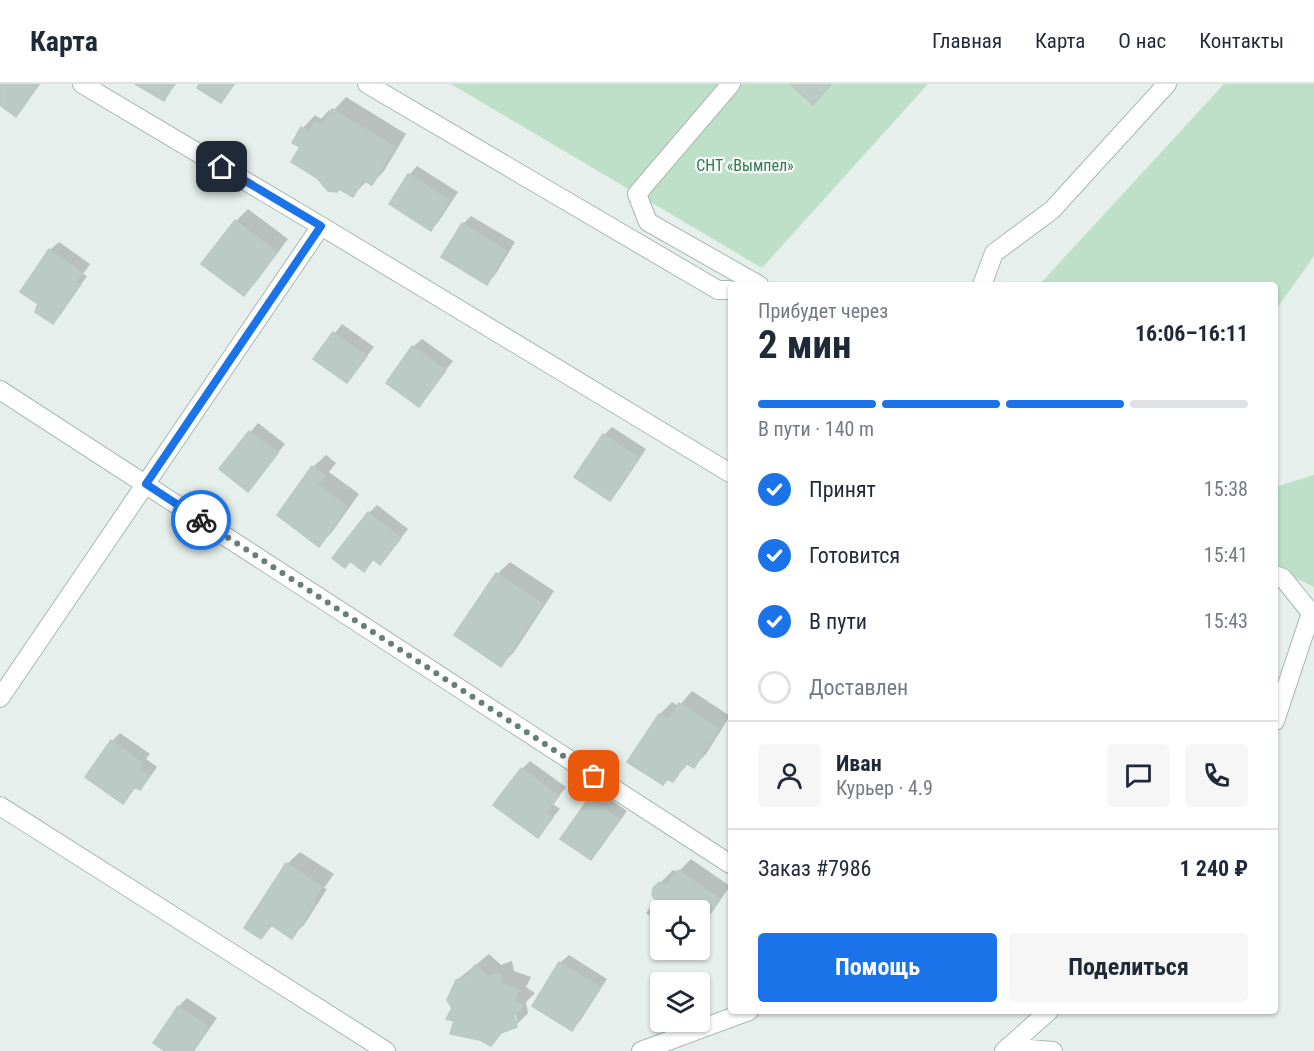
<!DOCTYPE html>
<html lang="ru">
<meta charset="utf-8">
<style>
:root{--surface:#fff;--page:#f6f6f7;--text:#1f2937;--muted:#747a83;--line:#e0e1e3;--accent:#1a73e8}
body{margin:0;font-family:"Roboto Condensed",sans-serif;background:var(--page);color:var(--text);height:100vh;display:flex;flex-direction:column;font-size:22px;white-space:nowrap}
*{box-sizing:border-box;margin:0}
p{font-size:20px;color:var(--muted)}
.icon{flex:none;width:33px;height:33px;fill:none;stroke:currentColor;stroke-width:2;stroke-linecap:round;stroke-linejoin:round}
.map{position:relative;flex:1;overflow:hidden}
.panel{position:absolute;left:728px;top:198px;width:550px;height:732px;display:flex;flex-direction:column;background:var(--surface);border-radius:6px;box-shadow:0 2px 4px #0004}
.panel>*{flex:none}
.controls{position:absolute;left:650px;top:816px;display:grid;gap:12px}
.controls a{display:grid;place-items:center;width:60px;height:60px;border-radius:6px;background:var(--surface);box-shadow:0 2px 4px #0004;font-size:30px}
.pin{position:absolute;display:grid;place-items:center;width:51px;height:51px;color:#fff;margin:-26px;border-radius:12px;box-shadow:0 3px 9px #0006}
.courier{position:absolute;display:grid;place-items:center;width:60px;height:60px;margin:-30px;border:4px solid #1a73e8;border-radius:50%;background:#fff;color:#222;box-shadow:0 2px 8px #0007}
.summary em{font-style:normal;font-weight:700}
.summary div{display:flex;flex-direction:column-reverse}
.summary{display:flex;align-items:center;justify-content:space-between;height:102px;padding:0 30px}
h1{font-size:39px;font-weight:700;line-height:45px}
.bar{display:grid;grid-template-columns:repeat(4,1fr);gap:9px 6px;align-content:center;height:72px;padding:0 30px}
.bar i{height:8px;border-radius:4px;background:var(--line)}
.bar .current{background:var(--accent)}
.bar p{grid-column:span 4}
.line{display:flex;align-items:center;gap:15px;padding:0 30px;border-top:2px solid var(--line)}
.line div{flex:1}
.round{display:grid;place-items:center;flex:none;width:63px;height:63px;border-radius:6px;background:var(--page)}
ol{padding:0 30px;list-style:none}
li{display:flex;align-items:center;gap:18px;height:66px}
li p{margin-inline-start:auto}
li .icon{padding:6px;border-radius:50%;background:var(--accent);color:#fff;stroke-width:4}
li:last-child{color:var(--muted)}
li i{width:33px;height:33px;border:3px solid var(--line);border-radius:50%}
.cta{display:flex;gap:12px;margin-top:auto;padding:12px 30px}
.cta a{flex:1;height:69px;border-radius:6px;background:var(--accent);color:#fff;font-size:24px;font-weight:700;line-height:69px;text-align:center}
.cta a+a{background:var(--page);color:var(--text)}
header{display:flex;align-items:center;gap:36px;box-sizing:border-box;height:84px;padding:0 30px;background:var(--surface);border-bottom:2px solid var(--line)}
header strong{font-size:28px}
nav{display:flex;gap:33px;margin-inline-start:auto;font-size:21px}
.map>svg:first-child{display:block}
.green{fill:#bfe0c8}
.shadow{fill:#0003;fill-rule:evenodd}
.building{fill:#bbcac4;stroke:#b8c9c2;stroke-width:1.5}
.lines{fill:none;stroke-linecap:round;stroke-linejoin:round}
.minor-casing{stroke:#a8b8b2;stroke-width:20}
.minor{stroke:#fff;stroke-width:18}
.done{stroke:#687f78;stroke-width:6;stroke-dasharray:0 10.8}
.route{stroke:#1a73e8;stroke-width:8}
.labels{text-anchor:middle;stroke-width:4.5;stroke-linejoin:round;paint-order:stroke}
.park-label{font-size:16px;fill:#2d7a4b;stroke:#f7fbf9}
</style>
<header>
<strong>Карта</strong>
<nav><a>Главная</a><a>Карта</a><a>О нас</a><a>Контакты</a></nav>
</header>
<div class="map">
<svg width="1314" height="967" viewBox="0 0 1314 967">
<rect width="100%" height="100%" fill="#e6efeb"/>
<!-- green -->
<path class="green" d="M 451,0 L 928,0 L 762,184 Z
M 1224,0 L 1314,0 L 1314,172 L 1275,227 L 1275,201 L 1039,201 Z
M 1314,391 L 1314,503 L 1275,484 L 1275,403 Z"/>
<!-- shadow -->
<path class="shadow" d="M 0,0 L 40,0 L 16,31 L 0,19 Z
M 138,0 L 176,0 L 164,15 Z
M 201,0 L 235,0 L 221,17 Z
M 346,13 L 406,50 L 384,87 L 371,100 L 367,97 L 353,111 L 302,63 L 294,58 L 303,44 L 315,31 L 321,35 L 329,26 L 332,28 Z
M 417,82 L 458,108 L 439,137 L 431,145 L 391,120 L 409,91 Z
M 248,125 L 288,155 L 256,198 L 244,210 L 236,137 Z
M 471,132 L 515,158 L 495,191 L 487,199 L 463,140 Z
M 59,158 L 90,180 L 83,190 L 87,192 L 61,230 L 53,238 L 50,166 Z
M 342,240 L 374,263 L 347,297 L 316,274 Z
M 422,255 L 453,277 L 419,321 L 388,299 L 413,263 Z
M 258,339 L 285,360 L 248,406 L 221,385 Z
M 612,343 L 646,365 L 618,407 L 610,415 L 604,351 Z
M 326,371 L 336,379 L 329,388 L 359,410 L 332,448 L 319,461 L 313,383 Z
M 377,421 L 408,445 L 388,470 L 374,474 L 364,486 L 351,476 L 345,482 L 369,429 Z
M 510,478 L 554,507 L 514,568 L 501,581 L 497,490 Z
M 692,607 L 730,632 L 706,670 L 694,682 L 689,679 L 673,696 L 630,677 L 660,630 L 672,618 L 679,622 Z
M 120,649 L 150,670 L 146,675 L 157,683 L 148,696 L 140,704 L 136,702 L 123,718 L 112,657 Z
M 530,677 L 566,703 L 553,720 L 560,725 L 537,752 L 522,685 Z
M 599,707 L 627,727 L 599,766 L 590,774 L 563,755 L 591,715 Z
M 300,768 L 334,790 L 324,804 L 327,805 L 304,841 L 291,853 L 273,841 L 261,854 L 287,780 Z
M 691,775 L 730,802 L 699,847 L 699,826 L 660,826 L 660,836 L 655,804 L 673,786 L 678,788 Z
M 489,870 L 501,881 L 512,877 L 514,887 L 531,893 L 526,903 L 535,909 L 526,918 L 528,929 L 516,941 L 504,946 L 490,960 L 455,936 L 453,924 L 457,896 ZM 514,924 L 517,937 L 514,937 Z
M 569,871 L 607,895 L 580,937 L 572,945 L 560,879 Z
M 187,914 L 217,934 L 194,967 L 167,967 L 155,958 L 179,922 Z"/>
<!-- building -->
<path class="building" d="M 0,0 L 39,0 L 16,33 L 0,21 Z
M 135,0 L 174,0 L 164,17 Z
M 199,0 L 234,0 L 221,19 L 197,4 Z
M 790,0 L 832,0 L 813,21 Z
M 332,25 L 395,63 L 372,101 L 363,96 L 353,113 L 339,105 L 337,108 L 328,107 L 317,94 L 291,78 L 300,63 L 292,59 L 301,43 L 309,48 L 316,37 L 322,41 Z
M 408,90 L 450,116 L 431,147 L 389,120 Z
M 235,136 L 277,168 L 244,212 L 201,180 Z
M 462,139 L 507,167 L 487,201 L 441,173 Z
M 49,165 L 83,189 L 76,199 L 81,200 L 53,240 L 35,228 L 38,220 L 20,208 Z
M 333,248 L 367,272 L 347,299 L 313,275 Z
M 412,262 L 446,286 L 419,323 L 386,299 Z
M 249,347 L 278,369 L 248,408 L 219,385 Z
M 603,350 L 639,374 L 610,417 L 574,393 Z
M 312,382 L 325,392 L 318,401 L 348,423 L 319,463 L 277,431 Z
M 368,428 L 401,454 L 380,481 L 373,475 L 364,488 L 350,477 L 345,484 L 332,474 Z
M 496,489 L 543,520 L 501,583 L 454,551 Z
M 679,619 L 719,645 L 694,684 L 686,679 L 673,698 L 667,695 L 663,701 L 627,678 L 659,630 L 668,635 Z
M 111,656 L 143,679 L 139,684 L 150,692 L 140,706 L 135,703 L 123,720 L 85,693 Z
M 521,684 L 559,712 L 546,729 L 553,733 L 538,754 L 493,721 Z
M 589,714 L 619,735 L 591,776 L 560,755 Z
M 286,779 L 322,803 L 313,817 L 316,818 L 292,855 L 271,841 L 261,855 L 244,844 Z
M 678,786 L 720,815 L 699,846 L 699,826 L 660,826 L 660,838 L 647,829 L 656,817 L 652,811 L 653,804 L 659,798 L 667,801 Z
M 559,878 L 600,903 L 572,947 L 532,922 Z
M 475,881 L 488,892 L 500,889 L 502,899 L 519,906 L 515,916 L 524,922 L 514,931 L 517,943 L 501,949 L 491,962 L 480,956 L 450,950 L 454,937 L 446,935 L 452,924 L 447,916 L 456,896 L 466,893 Z
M 178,922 L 209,943 L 193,967 L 165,967 L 153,959 Z"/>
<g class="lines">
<!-- minor casing -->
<g class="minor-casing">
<path id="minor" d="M 82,0 L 321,142 L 730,389
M 367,0 L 718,206 L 730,206
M 731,0 L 637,110 L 648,138 L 759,201
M 982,201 L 994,169 L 1052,126 L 1167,0
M 0,306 L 730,780
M 1275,491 L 1283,494 L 1311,529 L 1275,637
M 0,614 L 321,142
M 0,722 L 386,967
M 1008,963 L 1053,967
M 641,967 L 749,927
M 1004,967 L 1049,927"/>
</g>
<!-- minor -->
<use href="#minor" class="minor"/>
</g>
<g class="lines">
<!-- done -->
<path class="done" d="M 201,436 L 594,692"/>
<!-- route -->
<path class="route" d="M 201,436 L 146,400 L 321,142 L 222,83"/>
</g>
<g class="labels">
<!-- park labels -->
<g class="park-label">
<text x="745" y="87">СНТ «Вымпел»</text>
</g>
</g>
</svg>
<div class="controls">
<a><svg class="icon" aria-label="locate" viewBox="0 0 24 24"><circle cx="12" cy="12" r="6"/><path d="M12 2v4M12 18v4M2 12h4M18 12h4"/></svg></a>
<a><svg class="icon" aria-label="layers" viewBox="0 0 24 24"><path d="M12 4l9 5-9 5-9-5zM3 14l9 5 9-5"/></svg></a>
</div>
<div class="pin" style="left:594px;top:692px;background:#ea580c"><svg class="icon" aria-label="bag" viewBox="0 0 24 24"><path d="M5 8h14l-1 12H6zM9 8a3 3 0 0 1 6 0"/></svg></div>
<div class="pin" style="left:222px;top:83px;background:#1f2937"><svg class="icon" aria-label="home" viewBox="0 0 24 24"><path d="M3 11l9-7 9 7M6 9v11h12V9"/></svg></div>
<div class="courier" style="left:201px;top:436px"><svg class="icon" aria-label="bike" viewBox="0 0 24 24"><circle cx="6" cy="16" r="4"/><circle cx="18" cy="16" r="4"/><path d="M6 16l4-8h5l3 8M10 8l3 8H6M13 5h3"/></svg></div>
<section class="panel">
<div class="summary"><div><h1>2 мин</h1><p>Прибудет через</p></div><em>16:06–16:11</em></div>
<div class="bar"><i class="current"></i><i class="current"></i><i class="current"></i><i></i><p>В пути · 140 m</p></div>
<ol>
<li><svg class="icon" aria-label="check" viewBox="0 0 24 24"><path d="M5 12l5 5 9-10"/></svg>Принят<p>15:38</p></li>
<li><svg class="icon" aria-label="check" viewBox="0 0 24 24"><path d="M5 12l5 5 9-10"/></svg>Готовится<p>15:41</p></li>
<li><svg class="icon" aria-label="check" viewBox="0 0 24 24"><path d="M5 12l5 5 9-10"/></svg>В пути<p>15:43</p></li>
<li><i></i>Доставлен</li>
</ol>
<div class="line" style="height:108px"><a class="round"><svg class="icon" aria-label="person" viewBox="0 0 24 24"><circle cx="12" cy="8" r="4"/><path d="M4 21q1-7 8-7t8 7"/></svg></a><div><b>Иван</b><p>Курьер · 4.9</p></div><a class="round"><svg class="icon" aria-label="chat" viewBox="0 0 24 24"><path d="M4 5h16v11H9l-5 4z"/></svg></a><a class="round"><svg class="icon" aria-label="phone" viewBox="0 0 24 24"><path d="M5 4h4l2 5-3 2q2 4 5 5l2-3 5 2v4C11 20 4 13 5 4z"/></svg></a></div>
<div class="line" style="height:78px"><div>Заказ #7986</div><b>1 240 ₽</b></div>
<div class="cta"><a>Помощь</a><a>Поделиться</a></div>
</section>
</div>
